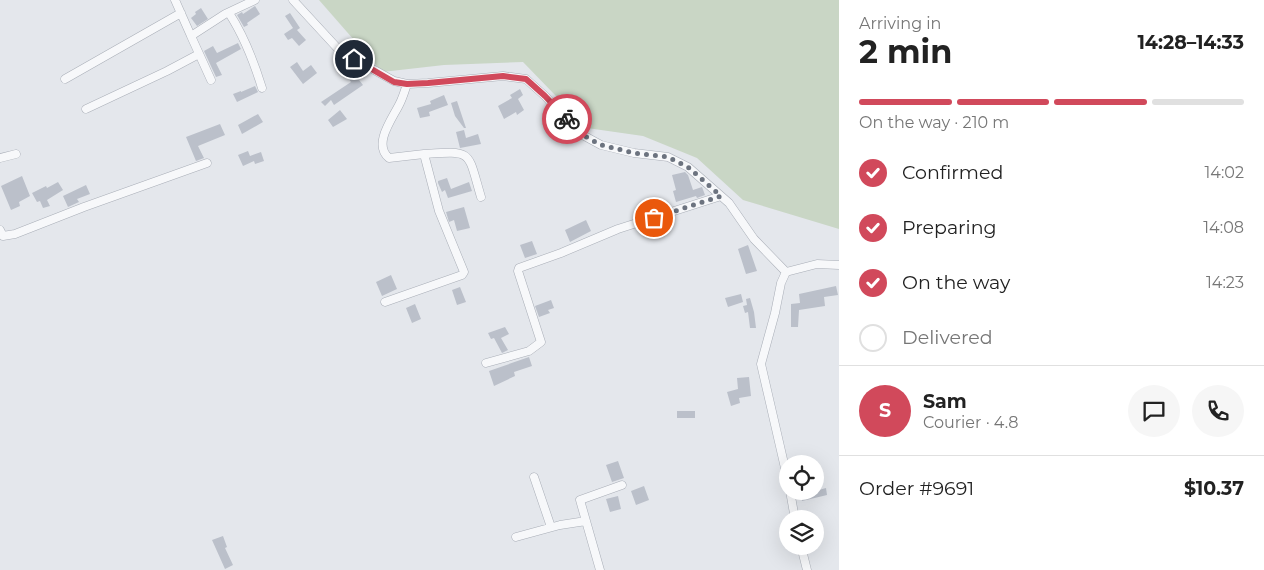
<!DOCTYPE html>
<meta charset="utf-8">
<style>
:root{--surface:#fff;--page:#f6f6f6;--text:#222;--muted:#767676;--line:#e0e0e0;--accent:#d1495b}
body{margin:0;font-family:Montserrat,sans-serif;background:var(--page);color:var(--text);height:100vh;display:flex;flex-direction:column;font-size:19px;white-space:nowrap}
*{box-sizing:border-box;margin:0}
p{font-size:16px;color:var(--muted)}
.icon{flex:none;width:28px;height:28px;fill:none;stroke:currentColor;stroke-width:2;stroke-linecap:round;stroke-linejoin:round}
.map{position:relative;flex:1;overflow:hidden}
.side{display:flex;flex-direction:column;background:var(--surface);width:425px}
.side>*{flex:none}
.tools{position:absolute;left:779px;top:455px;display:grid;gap:10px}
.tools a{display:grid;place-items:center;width:45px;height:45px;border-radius:50%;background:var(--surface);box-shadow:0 5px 20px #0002;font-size:25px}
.pin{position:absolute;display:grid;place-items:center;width:42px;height:42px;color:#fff;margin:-21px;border:2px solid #fff;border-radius:50%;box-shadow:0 1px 5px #0007}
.courier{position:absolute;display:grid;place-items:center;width:50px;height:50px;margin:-25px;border:4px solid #d1495b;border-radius:50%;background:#fff;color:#222;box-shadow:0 1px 6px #0007}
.summary em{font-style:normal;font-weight:700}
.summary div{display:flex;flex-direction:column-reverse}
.summary{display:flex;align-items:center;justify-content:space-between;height:85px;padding:0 20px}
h1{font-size:32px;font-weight:700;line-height:38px}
.bar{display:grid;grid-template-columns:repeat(4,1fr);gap:8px 5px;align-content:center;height:60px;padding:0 20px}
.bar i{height:6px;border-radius:4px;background:var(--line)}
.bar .active{background:var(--accent)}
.bar p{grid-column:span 4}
.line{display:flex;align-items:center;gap:12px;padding:0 20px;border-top:1px solid var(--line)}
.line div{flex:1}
.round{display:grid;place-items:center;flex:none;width:52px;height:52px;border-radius:26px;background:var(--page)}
ol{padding:0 20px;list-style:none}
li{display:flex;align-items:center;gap:15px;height:55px}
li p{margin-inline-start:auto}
li .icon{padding:5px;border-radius:50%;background:var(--accent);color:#fff;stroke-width:4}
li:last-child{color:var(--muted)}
li i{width:28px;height:28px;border:2px solid var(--line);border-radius:50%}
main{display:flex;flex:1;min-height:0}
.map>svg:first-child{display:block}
.green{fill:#c9d6c5}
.building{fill:#bbc0ca}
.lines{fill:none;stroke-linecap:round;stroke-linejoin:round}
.minor-casing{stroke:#a9aeb7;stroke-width:9}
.minor{stroke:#f7f8fa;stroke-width:8}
.done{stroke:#6c737f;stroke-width:5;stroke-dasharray:0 9}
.route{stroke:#d1495b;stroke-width:6}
</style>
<main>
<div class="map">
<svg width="839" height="570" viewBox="0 0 839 570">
<rect width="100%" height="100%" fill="#e4e7ec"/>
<!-- green -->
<path class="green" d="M 319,0 L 839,0 L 839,229 L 743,200 L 697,158 L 643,136 L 587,128 L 523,62 L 444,65 L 382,72 Z"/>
<!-- building -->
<path class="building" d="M 255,6 L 260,14 L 247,23 L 248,25 L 244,27 L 237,15 L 242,12 L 243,14 Z
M 201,8 L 208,19 L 197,26 L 191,18 L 196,14 L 195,12 Z
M 290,13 L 300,28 L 297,30 L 306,40 L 299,46 L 292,38 L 288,40 L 284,34 L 293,28 L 285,16 Z
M 238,43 L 241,49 L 216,63 L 222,75 L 216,77 L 204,51 L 213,46 L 217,53 Z
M 297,62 L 303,71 L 311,65 L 317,73 L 303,84 L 290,67 Z
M 352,71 L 363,85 L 334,105 L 331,100 L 325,106 L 321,102 L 351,82 L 346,75 Z
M 255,86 L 258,92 L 237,102 L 233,94 L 241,91 L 241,92 Z
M 520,89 L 523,95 L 518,99 L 524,110 L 517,115 L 516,112 L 504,119 L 498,106 L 512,98 L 510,95 Z
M 444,95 L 448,105 L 429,112 L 430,116 L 420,118 L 417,108 L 431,104 L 430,101 Z
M 457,101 L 466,128 L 464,128 L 455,116 L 451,103 Z
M 340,110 L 347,119 L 333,127 L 328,120 Z
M 258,114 L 263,122 L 242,134 L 238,125 Z
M 220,124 L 225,135 L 198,146 L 204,158 L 196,161 L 186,137 Z
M 464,130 L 466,138 L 478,134 L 481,144 L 460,148 L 456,132 Z
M 248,151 L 250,156 L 261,152 L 264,161 L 255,164 L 254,161 L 243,166 L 238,155 Z
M 685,172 L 688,175 L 693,190 L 702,187 L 705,195 L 697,198 L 696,196 L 676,202 L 673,191 L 676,190 L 672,175 Z
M 22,176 L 30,196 L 19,202 L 20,206 L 11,210 L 1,186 Z
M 447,178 L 451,189 L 469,182 L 472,191 L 448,198 L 445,190 L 442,192 L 438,183 L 438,181 Z
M 58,182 L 63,190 L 47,200 L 50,206 L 43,208 L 40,201 L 37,202 L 32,193 L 46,186 L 47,188 Z
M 86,185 L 90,194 L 77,199 L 79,202 L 68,207 L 63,196 Z
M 464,207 L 470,228 L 457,231 L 454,220 L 449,222 L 446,212 Z
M 586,220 L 591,231 L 570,242 L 565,230 Z
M 532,241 L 537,254 L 525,258 L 520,245 Z
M 748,245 L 757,271 L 746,274 L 738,249 Z
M 391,275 L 397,289 L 382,296 L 376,282 Z
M 836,286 L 838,295 L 824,297 L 825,306 L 799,310 L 798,327 L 791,327 L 791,304 L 800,303 L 799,294 Z
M 460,287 L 466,302 L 457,305 L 452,290 Z
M 741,294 L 743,302 L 728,307 L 725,298 Z
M 750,298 L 754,312 L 756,328 L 750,328 L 748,312 L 745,313 L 743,306 L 747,305 L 746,299 Z
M 551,300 L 554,308 L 548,310 L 550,313 L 539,317 L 535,306 Z
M 415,304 L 421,319 L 412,323 L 406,308 Z
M 505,327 L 509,334 L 501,338 L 508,350 L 502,353 L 494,338 L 491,339 L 488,333 Z
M 529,357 L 532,366 L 514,372 L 515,376 L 494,386 L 489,371 Z
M 749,377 L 751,396 L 739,398 L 740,403 L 731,406 L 727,392 L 738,389 L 737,378 Z
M 677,411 L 695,411 L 695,418 L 677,418 Z
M 618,461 L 624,478 L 612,482 L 606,465 Z
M 644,486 L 649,500 L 636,505 L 631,491 Z
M 826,488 L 827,495 L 802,501 L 800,491 L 815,491 Z
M 618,496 L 621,509 L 610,512 L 606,499 Z
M 223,536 L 227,547 L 225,548 L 233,565 L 225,569 L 212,540 Z"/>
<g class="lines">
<!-- minor casing -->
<g class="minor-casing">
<path id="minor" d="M 175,0 L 191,36
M 293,0 L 340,51 L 394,81 L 407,84 L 428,83 L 503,76 L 526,79 L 545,96 L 579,133 L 601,145 L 634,153 L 668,157 L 688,167 L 729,203 L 754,239 L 786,272
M 229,13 C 244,36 254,62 262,88
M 65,79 L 181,13
M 211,80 L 191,36 L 225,14 L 255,0
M 86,109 L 167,71 L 199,54
M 424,154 C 474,151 467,150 481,197
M 0,158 L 16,154
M 0,230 L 3,236 L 15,234 L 84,207 L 207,163
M 385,302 L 462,275 L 464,272 L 439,211 L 424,154 L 389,158 C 372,144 393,118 400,103 C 403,97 405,90 407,84
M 486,363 L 529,351 L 541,342 L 518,271 L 519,268 L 561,253 L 618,229 L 721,196
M 534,477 L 551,527
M 788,481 L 761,364 L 775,313 L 781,283 L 786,272 L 817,264 L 839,265
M 790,491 L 795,519
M 516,537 L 560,525 L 586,521
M 801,546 L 807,570
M 600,570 L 580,500 L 622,485"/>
</g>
<!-- minor -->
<use href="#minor" class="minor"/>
</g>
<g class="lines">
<!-- done -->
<path class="done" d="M 567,119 L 579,133 L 601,145 L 634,153 L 668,157 L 688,167 L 721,196 L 654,218"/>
<!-- route -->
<path class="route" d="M 354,59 L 394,82 L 407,84 L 428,83 L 503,76 L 526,79 L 545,96 L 567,119"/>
</g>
</svg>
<div class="tools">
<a><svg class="icon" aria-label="locate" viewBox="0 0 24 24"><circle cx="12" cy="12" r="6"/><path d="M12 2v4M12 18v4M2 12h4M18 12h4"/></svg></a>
<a><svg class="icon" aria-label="layers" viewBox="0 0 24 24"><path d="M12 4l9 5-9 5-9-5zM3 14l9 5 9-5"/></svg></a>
</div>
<div class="pin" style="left:654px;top:218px;background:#ea580c"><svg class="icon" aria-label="bag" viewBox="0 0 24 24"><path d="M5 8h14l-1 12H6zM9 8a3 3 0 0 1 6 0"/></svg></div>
<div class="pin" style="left:354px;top:59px;background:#1f2937"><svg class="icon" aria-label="home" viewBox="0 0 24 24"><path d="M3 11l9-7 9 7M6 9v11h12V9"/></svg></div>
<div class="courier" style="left:567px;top:119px"><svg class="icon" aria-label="bike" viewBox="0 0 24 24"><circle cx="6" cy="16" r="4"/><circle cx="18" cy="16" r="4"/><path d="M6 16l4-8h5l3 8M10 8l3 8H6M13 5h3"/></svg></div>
</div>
<section class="side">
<div class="summary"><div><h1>2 min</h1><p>Arriving in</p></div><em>14:28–14:33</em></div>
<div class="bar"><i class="active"></i><i class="active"></i><i class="active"></i><i></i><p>On the way · 210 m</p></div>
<ol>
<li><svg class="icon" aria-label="check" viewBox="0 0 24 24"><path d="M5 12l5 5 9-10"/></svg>Confirmed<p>14:02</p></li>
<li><svg class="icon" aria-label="check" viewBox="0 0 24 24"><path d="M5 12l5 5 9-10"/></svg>Preparing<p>14:08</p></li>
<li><svg class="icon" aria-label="check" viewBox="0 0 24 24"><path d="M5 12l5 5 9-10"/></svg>On the way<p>14:23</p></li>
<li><i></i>Delivered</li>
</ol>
<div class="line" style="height:90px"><b class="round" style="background:var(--accent);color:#fff">S</b><div><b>Sam</b><p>Courier · 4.8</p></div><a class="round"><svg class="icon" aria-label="chat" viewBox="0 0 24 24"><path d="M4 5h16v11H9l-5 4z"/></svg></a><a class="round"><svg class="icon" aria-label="phone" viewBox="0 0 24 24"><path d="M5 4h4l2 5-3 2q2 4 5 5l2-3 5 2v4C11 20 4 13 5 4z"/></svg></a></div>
<div class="line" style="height:65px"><div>Order #9691</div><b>$10.37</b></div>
</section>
</main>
